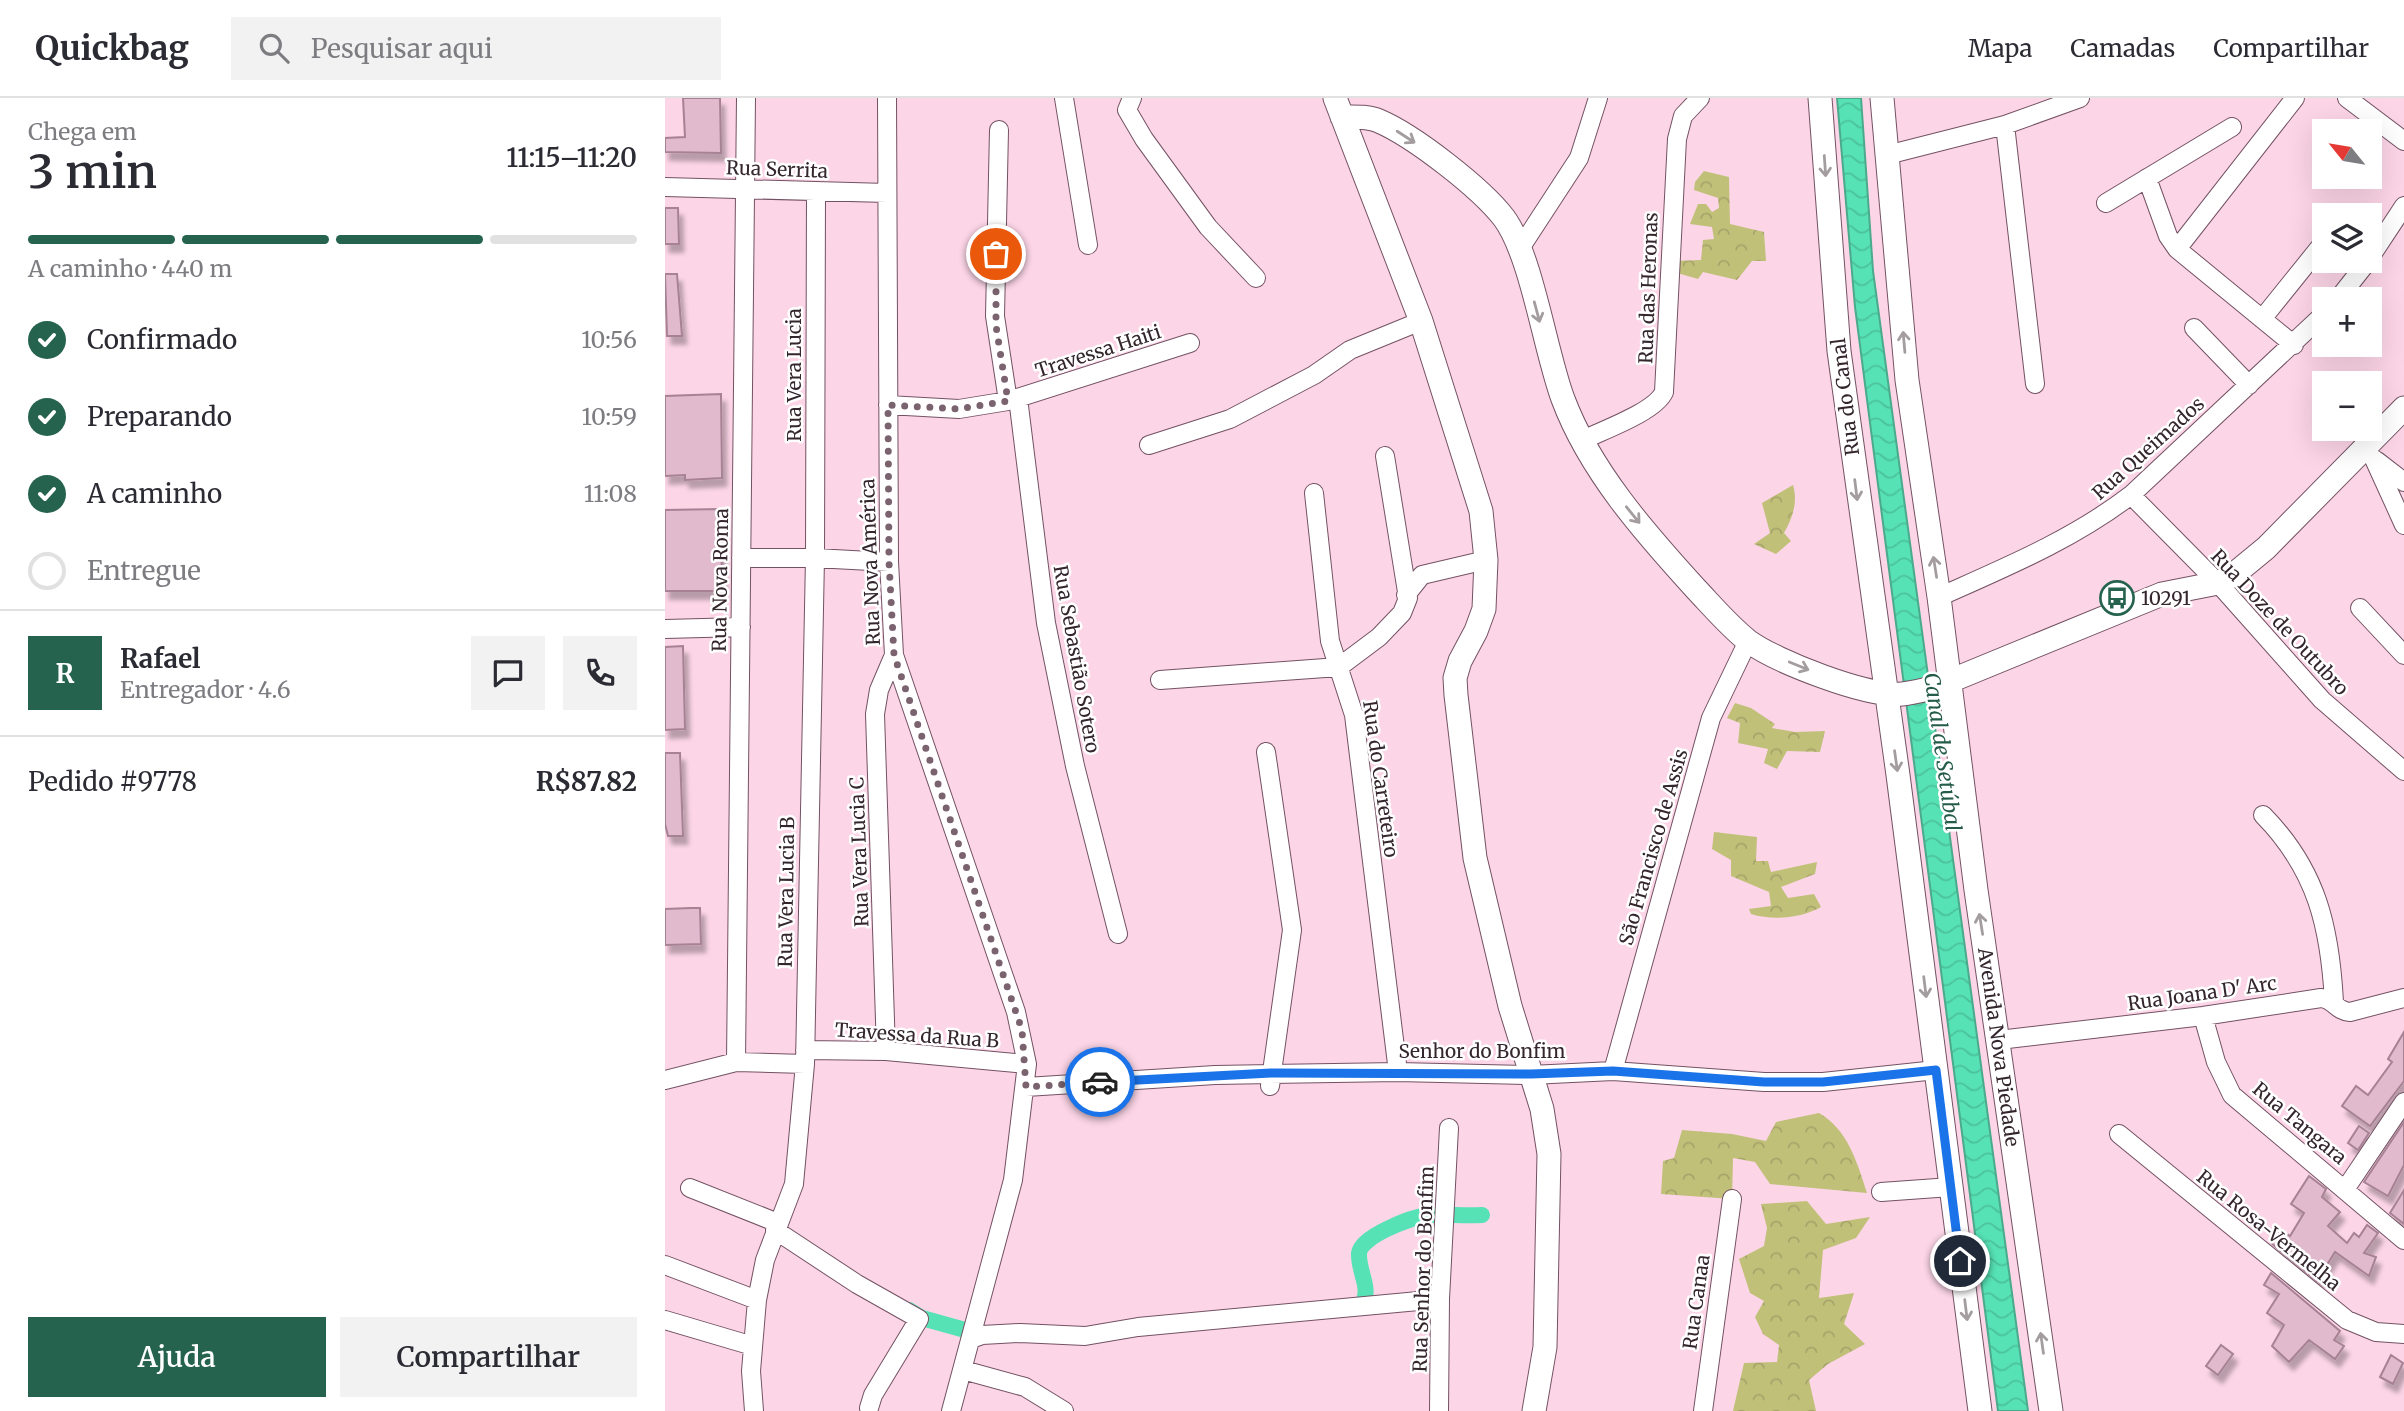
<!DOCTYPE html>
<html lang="pt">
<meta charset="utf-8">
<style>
:root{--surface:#fff;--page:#f2f2f3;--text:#2b2b33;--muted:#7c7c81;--line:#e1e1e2;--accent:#25634e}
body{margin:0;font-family:Merriweather,serif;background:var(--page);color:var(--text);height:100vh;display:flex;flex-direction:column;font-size:26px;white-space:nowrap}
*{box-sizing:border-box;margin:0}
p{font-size:23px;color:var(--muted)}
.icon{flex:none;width:38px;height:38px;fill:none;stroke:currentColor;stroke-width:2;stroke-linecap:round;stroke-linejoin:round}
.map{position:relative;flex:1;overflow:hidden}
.sheet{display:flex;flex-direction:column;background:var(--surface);width:665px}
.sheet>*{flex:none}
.needle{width:46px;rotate:300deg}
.controls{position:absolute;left:1647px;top:21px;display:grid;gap:14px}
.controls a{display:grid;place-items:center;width:70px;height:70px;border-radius:0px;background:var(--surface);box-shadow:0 7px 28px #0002;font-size:35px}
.pin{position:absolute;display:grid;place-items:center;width:60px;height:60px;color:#fff;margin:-30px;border:4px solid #fff;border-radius:50%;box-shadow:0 2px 7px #0007}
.courier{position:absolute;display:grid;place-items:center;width:70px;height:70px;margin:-35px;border:5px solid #1a73e8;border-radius:50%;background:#fff;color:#222;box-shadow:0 2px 9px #0007}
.overview em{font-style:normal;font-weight:600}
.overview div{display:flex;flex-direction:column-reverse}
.overview{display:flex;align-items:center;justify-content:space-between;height:119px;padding:0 28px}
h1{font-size:46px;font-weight:600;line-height:52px}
.bar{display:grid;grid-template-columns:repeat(4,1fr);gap:10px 7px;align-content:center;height:84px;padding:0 28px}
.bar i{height:9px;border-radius:5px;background:var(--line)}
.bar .current{background:var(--accent)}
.bar p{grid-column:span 4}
.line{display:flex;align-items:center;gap:18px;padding:0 28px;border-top:2px solid var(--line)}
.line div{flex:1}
.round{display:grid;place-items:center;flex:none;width:74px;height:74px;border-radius:0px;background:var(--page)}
ol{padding:0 28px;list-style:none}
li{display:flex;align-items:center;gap:21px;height:77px}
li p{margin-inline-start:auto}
li .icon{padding:7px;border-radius:50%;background:var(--accent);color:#fff;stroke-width:4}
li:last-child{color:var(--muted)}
li i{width:38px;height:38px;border:4px solid var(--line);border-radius:50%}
.button{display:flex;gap:14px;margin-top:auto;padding:14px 28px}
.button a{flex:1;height:80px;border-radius:0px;background:var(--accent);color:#fff;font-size:28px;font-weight:600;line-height:80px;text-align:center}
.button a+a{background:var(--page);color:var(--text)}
header{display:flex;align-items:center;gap:42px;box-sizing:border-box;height:98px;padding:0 35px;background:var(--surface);border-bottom:2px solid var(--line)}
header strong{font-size:33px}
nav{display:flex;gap:38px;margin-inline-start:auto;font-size:24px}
.search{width:490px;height:63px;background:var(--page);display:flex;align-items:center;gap:18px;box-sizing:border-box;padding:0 24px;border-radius:0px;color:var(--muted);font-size:26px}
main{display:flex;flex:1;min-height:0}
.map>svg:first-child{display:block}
.forest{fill:url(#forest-crowns)}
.water{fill:url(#water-waves);stroke:#4caa8c;stroke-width:2}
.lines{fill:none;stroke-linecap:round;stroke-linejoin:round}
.canal{stroke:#56e2b4;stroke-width:16}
.building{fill:#e1bacd;stroke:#a68294;stroke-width:2;filter:url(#shadow)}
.minor-casing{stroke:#735263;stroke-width:20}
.tertiary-casing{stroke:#735263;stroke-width:25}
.minor{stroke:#fff;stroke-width:18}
.tertiary{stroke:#fff;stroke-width:23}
.oneway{stroke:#a49da0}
.done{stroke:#7a636e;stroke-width:7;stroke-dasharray:0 12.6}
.route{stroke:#1a73e8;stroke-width:9}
.labels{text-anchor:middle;stroke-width:5;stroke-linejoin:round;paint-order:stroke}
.street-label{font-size:19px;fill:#34262d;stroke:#fff}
.poi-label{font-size:19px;fill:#34262d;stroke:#fff;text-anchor:start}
.water-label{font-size:21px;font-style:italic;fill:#245c49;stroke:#fff}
</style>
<header>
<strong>Quickbag</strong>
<div class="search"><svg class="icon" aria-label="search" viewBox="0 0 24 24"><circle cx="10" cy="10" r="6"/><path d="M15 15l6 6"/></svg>Pesquisar aqui</div>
<nav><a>Mapa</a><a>Camadas</a><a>Compartilhar</a></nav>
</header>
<main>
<section class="sheet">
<div class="overview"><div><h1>3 min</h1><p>Chega em</p></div><em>11:15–11:20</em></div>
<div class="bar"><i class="current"></i><i class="current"></i><i class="current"></i><i></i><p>A caminho · 440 m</p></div>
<ol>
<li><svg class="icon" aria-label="check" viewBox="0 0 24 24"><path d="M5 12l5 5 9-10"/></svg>Confirmado<p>10:56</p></li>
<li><svg class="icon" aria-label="check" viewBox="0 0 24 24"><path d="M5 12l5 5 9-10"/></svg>Preparando<p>10:59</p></li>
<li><svg class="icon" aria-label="check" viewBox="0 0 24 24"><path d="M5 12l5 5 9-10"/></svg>A caminho<p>11:08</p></li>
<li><i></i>Entregue</li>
</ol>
<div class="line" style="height:126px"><b class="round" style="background:var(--accent);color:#fff">R</b><div><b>Rafael</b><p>Entregador · 4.6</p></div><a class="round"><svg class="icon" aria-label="chat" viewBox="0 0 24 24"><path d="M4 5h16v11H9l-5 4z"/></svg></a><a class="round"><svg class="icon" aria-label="phone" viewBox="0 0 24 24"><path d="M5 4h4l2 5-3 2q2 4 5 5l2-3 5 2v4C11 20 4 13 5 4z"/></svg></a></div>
<div class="line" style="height:91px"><div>Pedido #9778</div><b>R$87.82</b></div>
<div class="button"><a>Ajuda</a><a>Compartilhar</a></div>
</section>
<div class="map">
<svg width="1739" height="1313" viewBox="0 0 1739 1313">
<defs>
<pattern id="forest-crowns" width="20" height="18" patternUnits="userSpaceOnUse" patternTransform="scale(1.75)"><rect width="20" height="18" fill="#c1c079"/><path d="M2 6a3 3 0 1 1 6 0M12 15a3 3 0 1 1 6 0" fill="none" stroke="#a6a569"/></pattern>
<pattern id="water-waves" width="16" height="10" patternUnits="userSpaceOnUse" patternTransform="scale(1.75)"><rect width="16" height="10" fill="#56e2b4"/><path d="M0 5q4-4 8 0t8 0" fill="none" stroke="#4cc29b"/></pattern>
<filter id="shadow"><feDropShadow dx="4.5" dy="8" stdDeviation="2" flood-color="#0004"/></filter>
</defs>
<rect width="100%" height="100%" fill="#fcd5e7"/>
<!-- forest -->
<path class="forest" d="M 1039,73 L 1064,79 L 1065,126 L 1099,134 L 1101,163 L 1087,163 L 1072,182 L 1038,174 L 1033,181 L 1009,174 L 1009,163 L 1036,162 L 1038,142 L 1049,141 L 1047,129 L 1025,126 L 1033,106 L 1041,106 L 1047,114 L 1054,110 L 1053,100 L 1029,92 L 1030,84 Z
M 1128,387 C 1133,404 1128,419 1119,435 L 1126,443 L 1111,456 L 1089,446 L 1105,435 L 1097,405 Z
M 1070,605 L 1086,610 L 1110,626 L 1107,630 L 1130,634 L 1160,633 L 1155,654 L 1122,653 L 1112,671 L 1099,665 L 1103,651 L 1073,645 L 1075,625 L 1062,620 Z
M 1049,734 L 1092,739 L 1091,763 L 1103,763 L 1106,774 L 1152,764 L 1150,776 L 1116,789 L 1123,800 L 1149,796 L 1156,809 C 1136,820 1109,823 1086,816 L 1084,811 L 1106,808 L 1104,794 L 1066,778 L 1066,762 L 1047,751 Z
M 1154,1015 C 1183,1032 1192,1064 1202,1095 L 1105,1086 L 1090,1064 L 1068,1060 L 1067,1101 L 996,1096 L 998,1063 L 1009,1060 L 1017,1032 L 1067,1036 L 1101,1043 L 1111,1024 Z
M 1142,1103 L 1161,1126 L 1205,1119 L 1191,1140 L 1158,1152 L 1154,1200 L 1189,1195 L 1179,1226 L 1200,1246 L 1163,1266 L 1144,1282 L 1151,1313 L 1068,1313 L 1079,1265 L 1112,1264 L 1114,1247 L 1098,1236 L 1090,1219 L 1099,1203 L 1085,1195 L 1074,1161 L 1099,1148 L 1102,1130 L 1096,1106 Z"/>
<!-- water -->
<path class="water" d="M 1172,0 L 1196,0 L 1208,173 L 1363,1313 L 1333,1313 L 1190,209 Z"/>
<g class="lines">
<!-- canal -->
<path class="canal" d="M 685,1209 L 697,1207 C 707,1190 693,1174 694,1155 C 696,1138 747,1119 763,1117 C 780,1116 799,1118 817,1117
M 244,1212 L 257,1220 L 318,1237"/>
</g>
<!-- building -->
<path class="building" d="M 18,0 L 55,0 L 56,55 L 0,54 L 0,40 L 20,39 Z
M 0,110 L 13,110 L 14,146 L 0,146 Z
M 0,176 L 12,176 L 17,238 L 2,238 Z
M 56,296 L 57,380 L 20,382 L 20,377 L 0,378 L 0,298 Z
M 56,411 L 57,493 L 0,493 L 0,412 Z
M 18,548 L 20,631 L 0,632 L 0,549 Z
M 0,655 L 15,655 L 18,738 L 3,738 L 0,726 Z
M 26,810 L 35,810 L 36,846 L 0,847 L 0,811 Z
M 1739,934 L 1739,983 L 1705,1028 L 1677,1008 L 1691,988 L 1703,997 L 1727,964 L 1723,961 Z
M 1739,1024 L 1739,1067 L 1723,1098 L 1699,1084 Z
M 1694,1028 L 1704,1035 L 1693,1052 L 1683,1045 Z
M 1644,1078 L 1661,1091 L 1657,1099 L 1675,1114 L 1663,1128 L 1682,1145 L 1689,1135 L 1694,1139 L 1702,1127 L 1713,1135 L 1699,1155 L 1711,1159 L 1704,1178 L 1670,1154 L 1652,1183 L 1605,1144 L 1615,1131 L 1625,1138 L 1639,1115 L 1626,1106 Z
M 1739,1092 L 1739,1126 L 1725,1115 Z
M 1606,1175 L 1675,1233 L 1669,1242 L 1679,1248 L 1670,1261 L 1644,1242 L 1624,1264 L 1607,1248 L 1619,1227 L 1602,1215 L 1614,1196 L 1599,1187 Z
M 1556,1247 L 1568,1256 L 1553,1277 L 1541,1268 Z
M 1726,1257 L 1738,1265 L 1728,1286 L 1715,1279 Z"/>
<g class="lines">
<!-- minor casing -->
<g class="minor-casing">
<path id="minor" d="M 222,0 L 224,464 L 229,557 L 351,914 L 362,966 L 348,1082 L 286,1313
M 399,0 L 423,147
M 467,0 L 462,12 L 479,41 L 543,129 L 591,180
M 1682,0 L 1739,43
M 1340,27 L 1370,286
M 334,32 L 330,218 L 343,303
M 1222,57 L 1340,27 L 1415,0
M 1482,80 L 1503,138 L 1512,151 L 1629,247
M 0,89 L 222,95
M 1441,105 L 1567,29
M 1512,151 L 1630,0
M 854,152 L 914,60 L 933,0
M 1704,161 L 1739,108
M 1673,201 L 1703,163
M 1597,221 L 1659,144
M 1529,230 L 1584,287
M 353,300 L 381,525 L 410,668 L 453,836
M 223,307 L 294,311 L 343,303 L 525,245
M 918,342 C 938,332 990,314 999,294 L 1012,41 L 1018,18 L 1035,0
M 484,347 L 565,321 L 649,277 L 685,252 L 756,223
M 1709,361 L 1739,427
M 1712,363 L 1739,384
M 649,395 L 665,543 L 689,617 L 733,974
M 1466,397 L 1553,485 L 1657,602 L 1739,673
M 76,460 L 150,460 L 224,464
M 741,497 L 757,477 L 821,462
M 1274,499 C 1341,469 1407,442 1466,397 L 1659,216
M 1695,510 L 1739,557
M 0,531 L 76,529
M 495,582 L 674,569 L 714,539 L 737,515 L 743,500 L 720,358
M 601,654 L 627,832 L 605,988
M 1598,717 C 1652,772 1665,829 1669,904
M 1538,918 L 1551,964 L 1567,997 L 1739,1142
M 1334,942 L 1538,918 L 1656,900 C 1669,901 1671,913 1685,914 L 1739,900
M 140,952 L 221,953 L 362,966
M 221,953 L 210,616 L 214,592 L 229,557
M 71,964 L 81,0
M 948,973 L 1046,620 L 1083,543
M 0,982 L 71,964 L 140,966
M 361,989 L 550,977 L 733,974 L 866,977 L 948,973 L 1099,984 L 1158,984 L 1271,972
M 1454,1036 L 1682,1222 L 1711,1234 L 1739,1236
M 25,1090 L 113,1125
M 1681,1090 L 1739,1004
M 1216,1094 L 1286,1089
M 110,1132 L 192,1186 L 254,1221 L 208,1297 L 204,1310
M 0,1167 L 92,1202
M 0,1222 L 88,1248
M 306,1241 L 317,1237 L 355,1235 L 420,1238 L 473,1229 L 775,1201
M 298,1272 L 360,1289 L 399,1313
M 89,1313 L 86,1273 L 92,1202 L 100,1162 L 129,1086 L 140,966 L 150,460 L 151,94
M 774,1313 L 775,1201 L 784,1030
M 1038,1313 L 1067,1101"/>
</g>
<!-- tertiary casing -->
<g class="tertiary-casing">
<path id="tertiary" d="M 670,0 L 756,223 L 816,413 L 821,462 L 819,511 L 811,533 L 795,563 L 790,580 L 791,597 L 810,760 L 845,908 L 877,1011 L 884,1056 L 880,1249 L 869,1313
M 1155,0 L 1174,253 L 1233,677 L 1315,1313
M 1217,0 L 1242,282 L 1274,499 L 1311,792 L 1386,1313
M 677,19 C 689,19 703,18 714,23 C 749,38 816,90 839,120 C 867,158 880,253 898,301 C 925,373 980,435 1031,491 C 1048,509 1064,528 1083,543 C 1112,564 1202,599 1237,596 C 1247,595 1258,592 1268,590 L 1497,496 L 1553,485 L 1567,478 L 1601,450 L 1739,310"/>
</g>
<!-- minor -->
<use href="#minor" class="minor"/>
<!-- tertiary -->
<use href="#tertiary" class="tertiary"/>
</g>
<!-- one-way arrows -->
<defs><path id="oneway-shaft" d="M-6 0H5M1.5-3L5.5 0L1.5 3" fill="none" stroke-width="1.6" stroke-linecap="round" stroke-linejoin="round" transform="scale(1.75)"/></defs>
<g class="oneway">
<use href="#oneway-shaft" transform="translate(741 39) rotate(33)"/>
<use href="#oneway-shaft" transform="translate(1160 68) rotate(86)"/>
<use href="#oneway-shaft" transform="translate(872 214) rotate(75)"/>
<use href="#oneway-shaft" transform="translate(1239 244) rotate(-95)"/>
<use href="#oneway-shaft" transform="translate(1191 392) rotate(83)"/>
<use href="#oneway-shaft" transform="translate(968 417) rotate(51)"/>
<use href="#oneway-shaft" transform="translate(1270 469) rotate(-99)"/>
<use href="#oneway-shaft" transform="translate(1134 568) rotate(22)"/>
<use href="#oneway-shaft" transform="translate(1231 663) rotate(82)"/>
<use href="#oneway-shaft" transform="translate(1316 826) rotate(-99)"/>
<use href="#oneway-shaft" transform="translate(1260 889) rotate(83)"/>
<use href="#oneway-shaft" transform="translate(1301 1212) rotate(83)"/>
<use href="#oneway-shaft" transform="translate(1377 1245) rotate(-98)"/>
</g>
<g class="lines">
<!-- done -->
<path class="done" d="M 331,156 L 331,228 L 343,303 L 294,311 L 223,307 L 224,464 L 229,557 L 357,932 L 361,989 L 435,984"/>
<!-- route -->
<path class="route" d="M 435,984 L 606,975 L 866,976 L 948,973 L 1099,984 L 1158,984 L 1271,972 L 1295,1163"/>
</g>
<!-- icons -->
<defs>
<g id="bus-ring" transform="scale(1.75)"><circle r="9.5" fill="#fff" stroke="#25634e" stroke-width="1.5"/><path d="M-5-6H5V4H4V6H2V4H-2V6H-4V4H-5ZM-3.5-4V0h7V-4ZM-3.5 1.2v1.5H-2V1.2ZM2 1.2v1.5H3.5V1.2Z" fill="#25634e"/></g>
</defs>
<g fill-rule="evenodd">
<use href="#bus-ring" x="1452" y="500"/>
</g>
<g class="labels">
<!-- street labels -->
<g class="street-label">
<text transform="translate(112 71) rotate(2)" y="7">Rua Serrita</text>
<text transform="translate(983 190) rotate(-88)" y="7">Rua das Heronas</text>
<text transform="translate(433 253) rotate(-18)" y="7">Travessa Haiti</text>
<text transform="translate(129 277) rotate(-90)" y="7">Rua Vera Lucia</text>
<text transform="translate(1180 299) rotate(-97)" y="7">Rua do Canal</text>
<text transform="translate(1483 350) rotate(-42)" y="7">Rua Queimados</text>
<text transform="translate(205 464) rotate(-92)" y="7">Rua Nova América</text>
<text transform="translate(55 482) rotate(-89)" y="7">Rua Nova Roma</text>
<text transform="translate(1615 524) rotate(47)" y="7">Rua Doze de Outubro</text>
<text transform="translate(412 561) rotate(80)" y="7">Rua Sebastião Sotero</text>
<text transform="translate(716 681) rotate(82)" y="7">Rua do Carreteiro</text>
<text transform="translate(988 749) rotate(-74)" y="7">São Francisco de Assis</text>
<text transform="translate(194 754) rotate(-92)" y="7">Rua Vera Lucia C</text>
<text transform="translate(121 794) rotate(-89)" y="7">Rua Vera Lucia B</text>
<text transform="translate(1537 895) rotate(-8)" y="7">Rua Joana D' Arc</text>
<text transform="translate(252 937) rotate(4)" y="7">Travessa da Rua B</text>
<text transform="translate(1334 949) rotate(82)" y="7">Avenida Nova Piedade</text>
<text x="817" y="960">Senhor do Bonfim</text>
<text transform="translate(1635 1025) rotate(40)" y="7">Rua Tangara</text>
<text transform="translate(1604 1132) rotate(39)" y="7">Rua Rosa-Vermelha</text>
<text transform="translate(758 1171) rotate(-88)" y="7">Rua Senhor do Bonfim</text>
<text transform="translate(1031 1204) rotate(-82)" y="7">Rua Canaa</text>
</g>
<!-- poi labels -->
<g class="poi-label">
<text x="1476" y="507">10291</text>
</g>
<!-- water labels -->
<g class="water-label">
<text transform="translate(1277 654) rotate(82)" y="7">Canal de Setúbal</text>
</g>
</g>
</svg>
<div class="controls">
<a><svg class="needle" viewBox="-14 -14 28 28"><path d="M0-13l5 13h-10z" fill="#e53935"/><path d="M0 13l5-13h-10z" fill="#7c7c81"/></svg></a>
<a><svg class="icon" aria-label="layers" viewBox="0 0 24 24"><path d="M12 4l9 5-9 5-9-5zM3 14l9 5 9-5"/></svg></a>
<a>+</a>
<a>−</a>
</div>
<div class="pin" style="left:331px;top:156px;background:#ea580c"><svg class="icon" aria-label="bag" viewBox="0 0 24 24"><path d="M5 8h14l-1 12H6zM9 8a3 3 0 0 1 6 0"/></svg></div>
<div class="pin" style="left:1295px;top:1163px;background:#1f2937"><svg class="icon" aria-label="home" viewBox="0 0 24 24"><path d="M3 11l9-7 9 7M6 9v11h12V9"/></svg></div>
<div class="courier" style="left:435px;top:984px"><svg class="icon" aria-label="car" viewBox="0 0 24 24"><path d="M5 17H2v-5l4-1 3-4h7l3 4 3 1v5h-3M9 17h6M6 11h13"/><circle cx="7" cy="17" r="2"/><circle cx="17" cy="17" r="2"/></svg></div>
</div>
</main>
